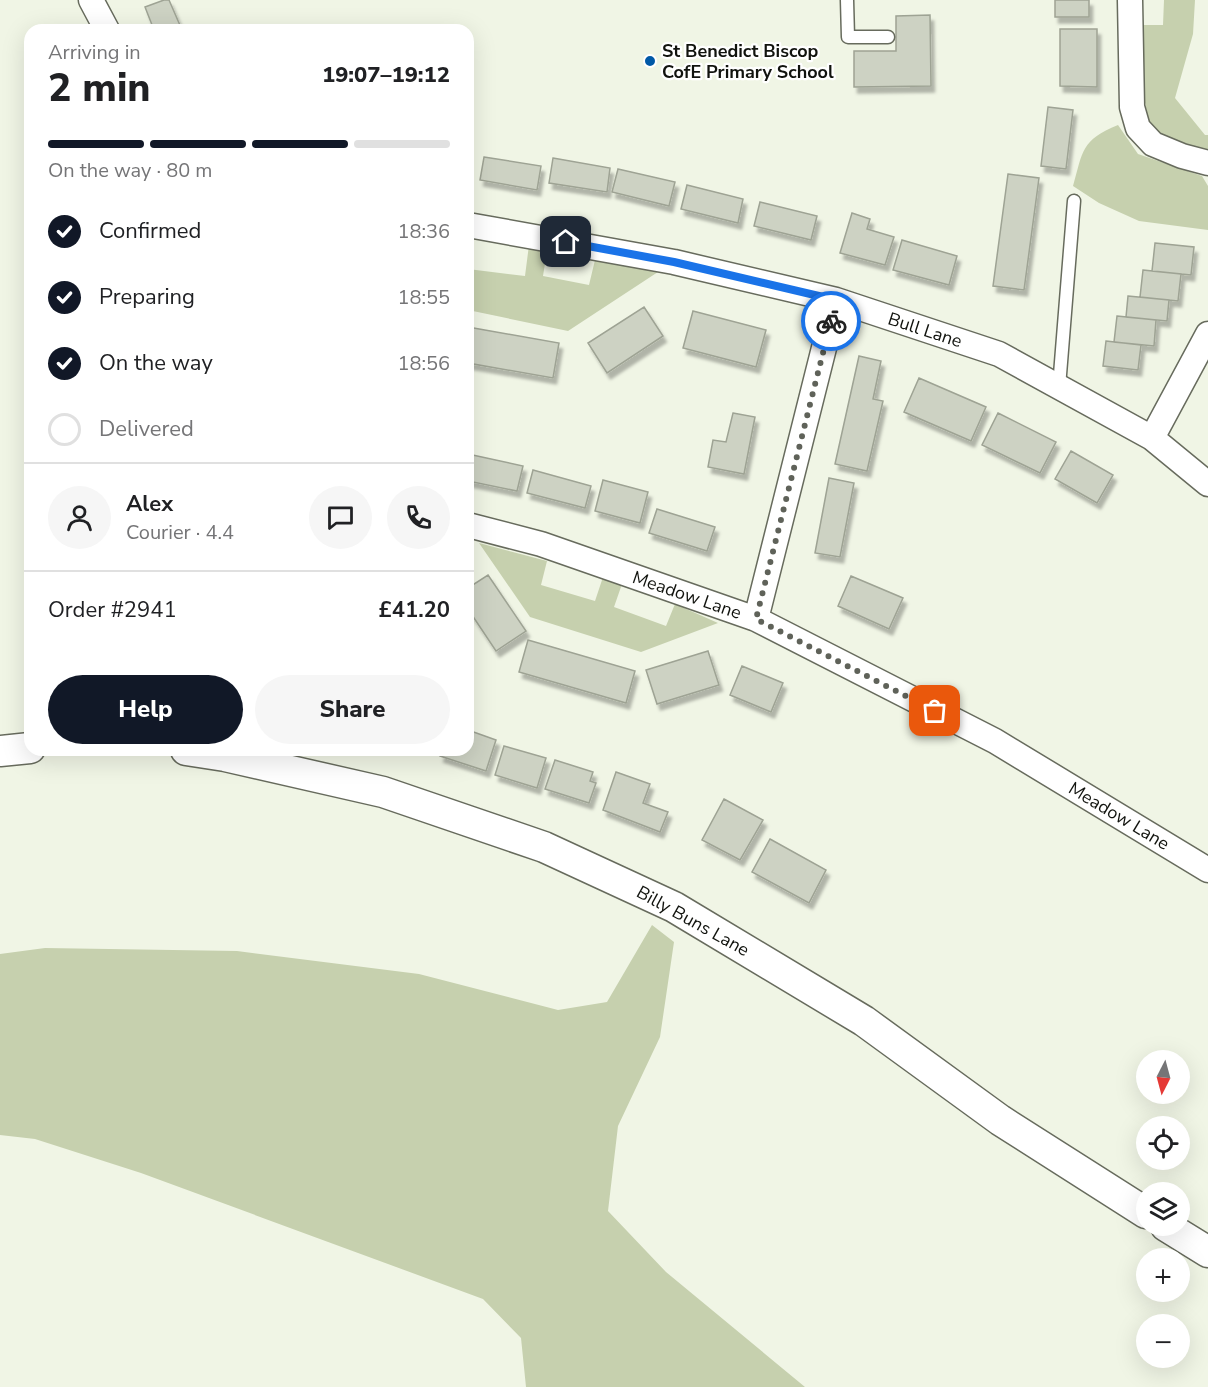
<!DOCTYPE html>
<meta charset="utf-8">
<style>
:root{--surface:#fff;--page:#f6f6f6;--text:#202124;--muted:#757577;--line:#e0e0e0;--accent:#111827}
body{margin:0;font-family:"Nunito Sans",sans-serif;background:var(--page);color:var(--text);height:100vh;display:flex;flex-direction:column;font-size:22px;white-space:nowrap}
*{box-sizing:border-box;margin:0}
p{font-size:20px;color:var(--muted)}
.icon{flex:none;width:33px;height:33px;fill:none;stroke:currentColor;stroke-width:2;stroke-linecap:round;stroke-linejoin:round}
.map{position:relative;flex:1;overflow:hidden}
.details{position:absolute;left:24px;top:24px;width:450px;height:732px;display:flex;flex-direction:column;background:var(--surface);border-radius:18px;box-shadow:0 6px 24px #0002}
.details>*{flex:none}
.needle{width:39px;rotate:186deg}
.buttons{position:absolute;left:1136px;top:1050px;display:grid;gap:12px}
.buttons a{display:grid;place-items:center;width:54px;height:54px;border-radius:50%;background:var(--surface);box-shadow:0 6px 24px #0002;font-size:30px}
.pin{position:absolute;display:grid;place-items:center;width:51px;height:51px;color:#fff;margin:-26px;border-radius:12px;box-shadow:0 3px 9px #0006}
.courier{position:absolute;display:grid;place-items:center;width:60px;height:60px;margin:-30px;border:4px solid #1a73e8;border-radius:50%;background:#fff;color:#222;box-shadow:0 2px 8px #0007}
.headline em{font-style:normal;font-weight:800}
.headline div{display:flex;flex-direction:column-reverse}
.headline{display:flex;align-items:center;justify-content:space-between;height:102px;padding:0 24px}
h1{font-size:39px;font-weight:800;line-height:45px}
.bar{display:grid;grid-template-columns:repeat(4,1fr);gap:9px 6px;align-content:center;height:72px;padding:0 24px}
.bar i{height:8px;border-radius:4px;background:var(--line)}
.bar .active{background:var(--accent)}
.bar p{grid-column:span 4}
.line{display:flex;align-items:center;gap:15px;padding:0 24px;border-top:2px solid var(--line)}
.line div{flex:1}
.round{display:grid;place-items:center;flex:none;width:63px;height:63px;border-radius:32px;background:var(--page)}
ol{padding:0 24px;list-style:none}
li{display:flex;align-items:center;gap:18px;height:66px}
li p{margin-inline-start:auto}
li .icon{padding:6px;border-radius:50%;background:var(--accent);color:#fff;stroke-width:4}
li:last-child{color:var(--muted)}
li i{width:33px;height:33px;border:3px solid var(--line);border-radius:50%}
.primary-button{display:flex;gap:12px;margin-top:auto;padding:12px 24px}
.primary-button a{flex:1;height:69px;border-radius:36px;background:var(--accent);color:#fff;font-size:24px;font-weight:800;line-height:69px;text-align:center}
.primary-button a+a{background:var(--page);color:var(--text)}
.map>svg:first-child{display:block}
.green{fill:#c6d0ae}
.building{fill:#cdd2c3;stroke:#9ea394;stroke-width:1.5;filter:url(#shadow)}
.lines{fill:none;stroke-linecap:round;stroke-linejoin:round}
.service-casing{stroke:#676b5d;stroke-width:15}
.minor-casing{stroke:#676b5d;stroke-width:27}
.tertiary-casing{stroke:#676b5d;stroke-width:33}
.service{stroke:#fff;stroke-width:12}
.minor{stroke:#fff;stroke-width:24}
.tertiary{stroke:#fff;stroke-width:30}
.done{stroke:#5f6259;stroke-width:6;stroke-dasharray:0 10.8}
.route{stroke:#1a73e8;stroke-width:8}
.poi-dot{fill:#0059a7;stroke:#fff;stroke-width:2}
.labels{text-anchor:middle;stroke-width:4.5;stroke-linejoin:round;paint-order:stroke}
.poi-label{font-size:18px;font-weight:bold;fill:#11130e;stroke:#fff;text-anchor:start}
.street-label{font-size:18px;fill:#11130e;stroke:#fff}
</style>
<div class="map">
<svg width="1208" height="1387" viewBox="0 0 1208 1387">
<defs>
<filter id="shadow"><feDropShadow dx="3.5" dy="6" stdDeviation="1.5" flood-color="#0004"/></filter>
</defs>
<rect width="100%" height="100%" fill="#f0f5e5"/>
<!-- green -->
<path class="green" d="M 1164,0 L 1195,0 L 1193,34 L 1175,98 L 1205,135 L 1208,135 L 1208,152 L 1166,139 L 1150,127 L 1143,93 L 1142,25 L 1163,25 Z
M 1118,125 L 1138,154 L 1202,176 L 1208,186 L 1208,230 L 1139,221 L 1099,203 L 1073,186 C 1083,151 1081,140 1118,125 Z
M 529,245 L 547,251 L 543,276 L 589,285 L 595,260 L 661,270 L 568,331 L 468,310 L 468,269 L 525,276 Z
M 479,543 L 547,561 L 541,585 L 595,601 L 603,577 L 622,584 L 614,607 L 666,626 L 675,604 L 718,623 L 641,652 L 530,617 Z
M 652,925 L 674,942 L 660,1037 L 618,1126 L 608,1211 L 666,1272 L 805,1387 L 526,1387 L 521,1338 L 483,1299 L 141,1173 L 35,1139 L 0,1135 L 0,954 L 45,948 L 237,951 L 419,974 L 558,1010 L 607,1002 Z"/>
<!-- building -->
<path class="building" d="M 164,0 L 169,0 L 182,30 L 154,30 L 145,7 Z
M 1055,0 L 1089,0 L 1089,17 L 1055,17 Z
M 930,15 L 931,86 L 854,87 L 854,51 L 896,51 L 896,16 Z
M 1060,29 L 1097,29 L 1097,87 L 1060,86 Z
M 1048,107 L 1073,110 L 1066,169 L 1041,166 Z
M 484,157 L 541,166 L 537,190 L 480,180 Z
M 553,158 L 610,168 L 607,192 L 549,183 Z
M 618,169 L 675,182 L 669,206 L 612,192 Z
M 1008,174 L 1039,178 L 1024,290 L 993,286 Z
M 687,185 L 743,199 L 738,223 L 681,209 Z
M 760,202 L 817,216 L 811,240 L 754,226 Z
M 852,213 L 870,219 L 867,229 L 894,237 L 885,265 L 840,253 Z
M 902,240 L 957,256 L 949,285 L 893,270 Z
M 1155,243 L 1194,247 L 1191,275 L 1152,271 Z
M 1143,270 L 1181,274 L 1178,301 L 1140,297 Z
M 1128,296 L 1169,300 L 1167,321 L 1126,317 Z
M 644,307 L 663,336 L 607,373 L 588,343 Z
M 693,311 L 766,330 L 756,367 L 683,348 Z
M 1117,316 L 1156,320 L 1154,346 L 1114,342 Z
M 468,327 L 559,343 L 553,378 L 468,363 Z
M 1106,341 L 1141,345 L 1138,370 L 1103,366 Z
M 859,356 L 881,361 L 873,399 L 883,401 L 867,471 L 835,464 Z
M 919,378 L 986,407 L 971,441 L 904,412 Z
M 733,413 L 755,417 L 744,474 L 708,467 L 713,440 L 726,442 Z
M 998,413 L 1056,442 L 1040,473 L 982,445 Z
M 1071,451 L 1113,475 L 1097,503 L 1055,479 Z
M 468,454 L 523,466 L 517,491 L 468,481 Z
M 533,470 L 591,486 L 585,508 L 527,493 Z
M 829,478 L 854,483 L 840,557 L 815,553 Z
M 603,480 L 648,492 L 640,523 L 595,511 Z
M 657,509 L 715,527 L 707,551 L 649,533 Z
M 488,575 L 526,631 L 496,651 L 468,609 L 468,588 Z
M 851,576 L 903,598 L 889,629 L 838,606 Z
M 528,640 L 635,671 L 626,703 L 519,672 Z
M 708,651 L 719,685 L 657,704 L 646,670 Z
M 742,666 L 783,683 L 771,712 L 730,695 Z
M 468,730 L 496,740 L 486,771 L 440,756 L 442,750 L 468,750 Z
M 504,746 L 546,758 L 537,788 L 495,775 Z
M 555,760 L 593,772 L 590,781 L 596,783 L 589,803 L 545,789 Z
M 616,772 L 650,784 L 643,803 L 668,812 L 660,832 L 603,810 Z
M 724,799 L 763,820 L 740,860 L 702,840 Z
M 770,839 L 826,870 L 809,903 L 752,872 Z"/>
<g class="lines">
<!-- service casing -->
<g class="service-casing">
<path id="service" d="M 847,0 L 848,37 L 888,37
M 1059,387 L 1074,201"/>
</g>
<!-- minor casing -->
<g class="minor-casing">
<path id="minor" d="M 91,0 L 107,30
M 1130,0 L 1132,107 L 1138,128 L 1153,144 L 1182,156 L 1208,163
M 468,225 L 674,262 L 836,300 L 999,354 L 1152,438 L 1208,484
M 1152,438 L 1208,334
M 468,525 L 541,544 L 756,619 L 995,741 L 1208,870
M 756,619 L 836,300"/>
</g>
<!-- tertiary casing -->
<g class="tertiary-casing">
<path id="tertiary" d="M 186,750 L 225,756 L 383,792 L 544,847 L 674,907 L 864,1021 L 1000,1120 L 1146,1213
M 0,751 L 30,748
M 1166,1226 L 1208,1252"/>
</g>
<!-- service -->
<use href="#service" class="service"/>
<!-- minor -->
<use href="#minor" class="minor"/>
<!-- tertiary -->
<use href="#tertiary" class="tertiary"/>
</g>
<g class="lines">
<!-- done -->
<path class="done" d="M 831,321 L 756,619 L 935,711"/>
<!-- route -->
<path class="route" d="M 566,242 L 674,262 L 836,300 L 831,321"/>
</g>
<!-- markers -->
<circle class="poi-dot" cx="650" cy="61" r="6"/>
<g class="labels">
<!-- poi labels -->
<g class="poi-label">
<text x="662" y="57">St Benedict Biscop<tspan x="662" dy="21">CofE Primary School</tspan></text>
</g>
<!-- street labels -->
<g class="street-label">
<text transform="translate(925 330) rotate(18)" y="6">Bull Lane</text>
<text transform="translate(687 595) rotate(19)" y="6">Meadow Lane</text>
<text transform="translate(1119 816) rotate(31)" y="6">Meadow Lane</text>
<text transform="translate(693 921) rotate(29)" y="6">Billy Buns Lane</text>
</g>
</g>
</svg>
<div class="buttons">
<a><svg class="needle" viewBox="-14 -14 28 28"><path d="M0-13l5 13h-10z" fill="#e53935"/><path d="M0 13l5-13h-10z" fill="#757577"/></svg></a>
<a><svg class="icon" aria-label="locate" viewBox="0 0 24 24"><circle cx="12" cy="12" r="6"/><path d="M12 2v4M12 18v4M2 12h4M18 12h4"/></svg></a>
<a><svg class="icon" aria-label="layers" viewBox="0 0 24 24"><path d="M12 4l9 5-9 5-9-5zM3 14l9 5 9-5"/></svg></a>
<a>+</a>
<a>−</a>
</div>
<div class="pin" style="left:935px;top:711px;background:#ea580c"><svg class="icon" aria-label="bag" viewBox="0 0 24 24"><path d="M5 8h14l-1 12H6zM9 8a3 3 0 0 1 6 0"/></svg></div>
<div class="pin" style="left:566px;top:242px;background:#1f2937"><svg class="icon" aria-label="home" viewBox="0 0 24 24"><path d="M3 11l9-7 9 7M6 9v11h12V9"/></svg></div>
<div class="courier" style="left:831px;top:321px"><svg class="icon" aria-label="bike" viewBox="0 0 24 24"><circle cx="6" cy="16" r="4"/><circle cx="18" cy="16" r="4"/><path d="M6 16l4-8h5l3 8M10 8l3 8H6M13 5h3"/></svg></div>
<section class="details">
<div class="headline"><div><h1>2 min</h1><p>Arriving in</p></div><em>19:07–19:12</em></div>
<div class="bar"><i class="active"></i><i class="active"></i><i class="active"></i><i></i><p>On the way · 80 m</p></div>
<ol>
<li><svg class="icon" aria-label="check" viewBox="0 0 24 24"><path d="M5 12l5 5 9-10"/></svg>Confirmed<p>18:36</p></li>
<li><svg class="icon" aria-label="check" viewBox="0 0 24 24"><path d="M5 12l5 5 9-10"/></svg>Preparing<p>18:55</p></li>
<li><svg class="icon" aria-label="check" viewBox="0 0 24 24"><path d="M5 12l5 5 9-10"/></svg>On the way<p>18:56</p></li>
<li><i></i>Delivered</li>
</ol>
<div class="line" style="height:108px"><a class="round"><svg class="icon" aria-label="person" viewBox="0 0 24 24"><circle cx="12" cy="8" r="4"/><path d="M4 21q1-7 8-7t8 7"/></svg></a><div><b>Alex</b><p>Courier · 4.4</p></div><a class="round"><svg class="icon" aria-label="chat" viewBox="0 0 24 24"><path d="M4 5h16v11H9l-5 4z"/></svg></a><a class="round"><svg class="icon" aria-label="phone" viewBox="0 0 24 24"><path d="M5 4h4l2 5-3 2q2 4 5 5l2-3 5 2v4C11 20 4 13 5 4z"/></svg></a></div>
<div class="line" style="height:78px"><div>Order #2941</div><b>£41.20</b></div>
<div class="primary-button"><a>Help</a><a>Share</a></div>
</section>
</div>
